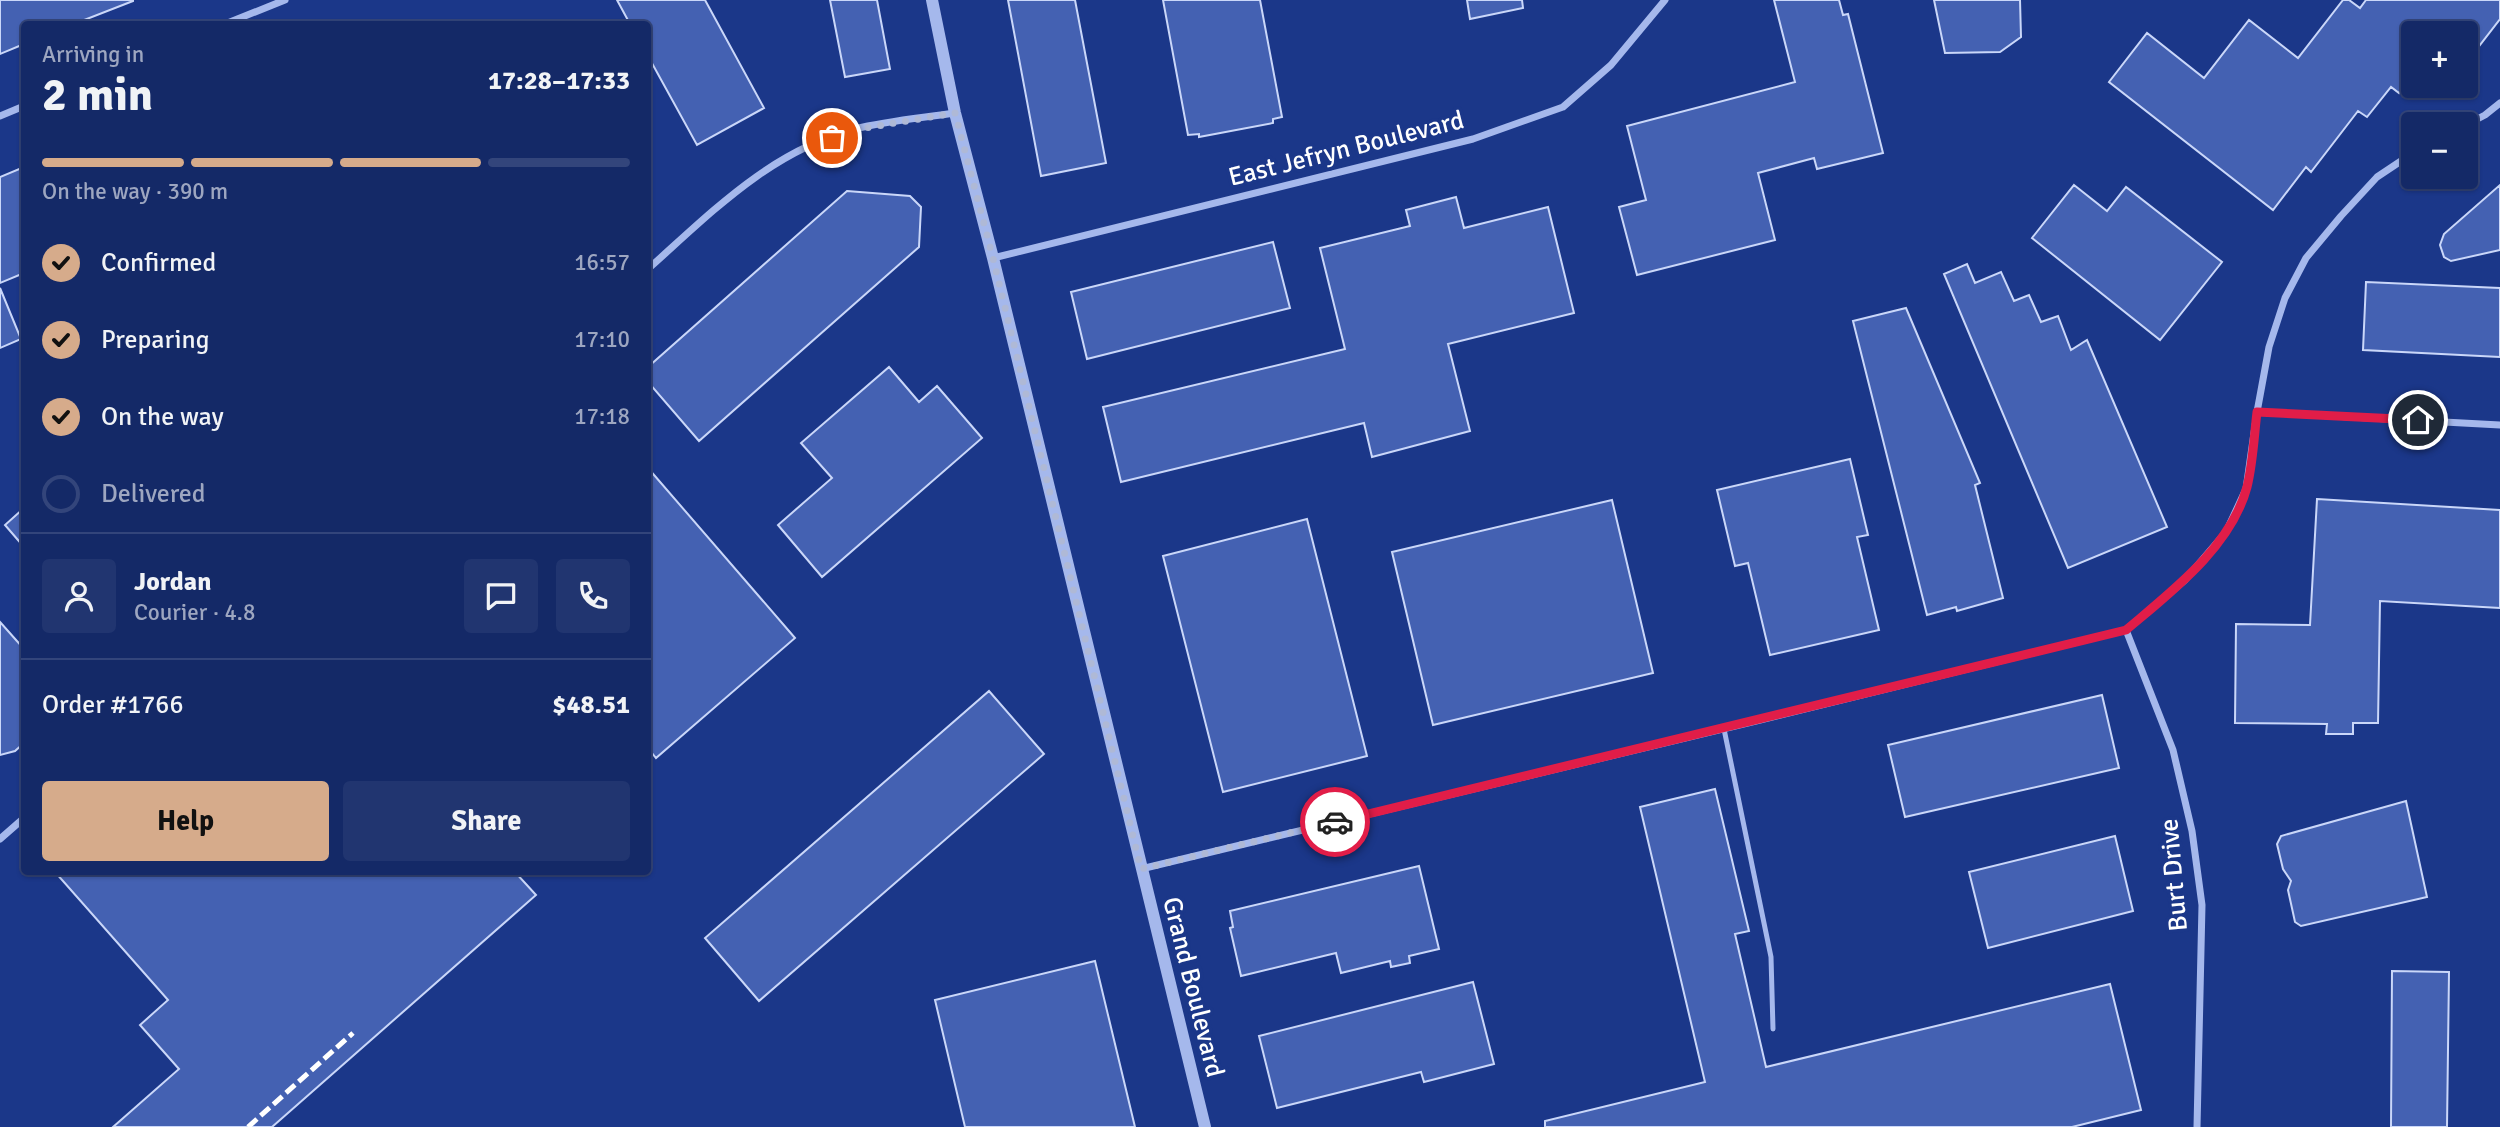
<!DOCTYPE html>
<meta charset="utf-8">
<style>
:root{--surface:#142967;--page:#213570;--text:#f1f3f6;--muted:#9da6c0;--line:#33457b;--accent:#d6ab8b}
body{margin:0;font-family:Signika,sans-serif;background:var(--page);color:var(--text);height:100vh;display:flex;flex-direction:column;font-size:26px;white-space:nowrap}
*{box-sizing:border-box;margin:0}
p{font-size:23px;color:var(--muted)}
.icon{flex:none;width:38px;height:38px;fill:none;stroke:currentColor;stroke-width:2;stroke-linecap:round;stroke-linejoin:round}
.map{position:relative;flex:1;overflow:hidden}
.drawer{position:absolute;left:21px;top:21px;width:630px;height:854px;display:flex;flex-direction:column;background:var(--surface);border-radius:7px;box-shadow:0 2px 5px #0004,0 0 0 2px var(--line)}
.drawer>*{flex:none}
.fabs{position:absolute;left:2401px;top:21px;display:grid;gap:14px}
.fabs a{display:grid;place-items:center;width:77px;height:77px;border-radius:7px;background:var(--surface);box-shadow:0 2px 5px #0004,0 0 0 2px var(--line);font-size:35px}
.pin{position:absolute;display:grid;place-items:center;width:60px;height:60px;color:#fff;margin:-30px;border:4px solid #fff;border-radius:50%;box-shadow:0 2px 7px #0007}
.courier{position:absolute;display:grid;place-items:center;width:70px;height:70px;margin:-35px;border:5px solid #e11d48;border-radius:50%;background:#fff;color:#222;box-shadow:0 2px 9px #0007}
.overview em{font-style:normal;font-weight:800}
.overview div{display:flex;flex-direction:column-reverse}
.overview{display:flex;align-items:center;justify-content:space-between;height:119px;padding:0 21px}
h1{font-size:46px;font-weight:800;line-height:52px}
.bar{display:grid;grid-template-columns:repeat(4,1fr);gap:10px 7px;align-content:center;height:84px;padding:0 21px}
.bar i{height:9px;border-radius:5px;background:var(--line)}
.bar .selected{background:var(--accent)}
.bar p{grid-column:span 4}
.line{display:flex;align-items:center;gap:18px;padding:0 21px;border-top:2px solid var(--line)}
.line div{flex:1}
.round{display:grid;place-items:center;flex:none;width:74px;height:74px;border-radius:7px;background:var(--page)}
ol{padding:0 21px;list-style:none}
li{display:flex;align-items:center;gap:21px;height:77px}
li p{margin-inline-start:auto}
li .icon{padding:7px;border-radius:50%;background:var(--accent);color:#111;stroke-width:4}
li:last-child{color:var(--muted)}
li i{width:38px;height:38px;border:4px solid var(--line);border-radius:50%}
.button{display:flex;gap:14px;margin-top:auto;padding:14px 21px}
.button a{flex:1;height:80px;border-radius:7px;background:var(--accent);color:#111;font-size:28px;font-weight:800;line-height:80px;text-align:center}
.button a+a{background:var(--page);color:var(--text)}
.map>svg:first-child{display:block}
.building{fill:#4461b2;stroke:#cad7f9;stroke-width:2}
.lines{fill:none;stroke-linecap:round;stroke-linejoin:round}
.service{stroke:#a5b8ec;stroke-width:5}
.minor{stroke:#a5b8ec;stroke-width:7}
.tertiary{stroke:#a5b8ec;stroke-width:12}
.rail{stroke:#fff;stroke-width:5;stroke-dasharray:12 5;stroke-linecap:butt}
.done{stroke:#afb9d6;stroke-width:7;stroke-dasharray:0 12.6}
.route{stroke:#e11d48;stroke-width:9}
.labels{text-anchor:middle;stroke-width:7;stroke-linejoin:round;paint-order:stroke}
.street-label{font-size:26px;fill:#fff;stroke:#1b3789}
</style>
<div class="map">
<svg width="2500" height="1127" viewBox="0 0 2500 1127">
<rect width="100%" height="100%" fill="#1b3789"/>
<!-- building -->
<path class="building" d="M 0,0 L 133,0 L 133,1 L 74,24 L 24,24 L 24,44 L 0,54 Z
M 617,0 L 705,0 L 764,108 L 697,145 L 648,56 L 648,24 L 630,24 Z
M 830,0 L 877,0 L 890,69 L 845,77 Z
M 1008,0 L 1075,0 L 1106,163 L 1041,176 Z
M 1163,0 L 1260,0 L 1282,117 L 1273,119 L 1273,123 L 1199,137 L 1199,134 L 1188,135 Z
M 1467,0 L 1522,0 L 1523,8 L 1470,19 Z
M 1774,0 L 1839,0 L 1843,15 L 1848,14 L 1883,153 L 1817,169 L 1814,158 L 1758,173 L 1775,240 L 1637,275 L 1619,207 L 1646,200 L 1627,126 L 1795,82 Z
M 1934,0 L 2020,0 L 2021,37 L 2000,52 L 1945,53 Z
M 2343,0 L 2349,0 L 2360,8 L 2366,0 L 2500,0 L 2500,19 L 2466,63 L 2466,33 L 2413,33 L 2413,75 L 2399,93 L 2391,87 L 2367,117 L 2358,111 L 2311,172 L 2306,167 L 2273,210 L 2109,82 L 2147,33 L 2204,78 L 2249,20 L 2298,58 Z
M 24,167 L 24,273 L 0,283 L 0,177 Z
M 2074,185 L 2107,211 L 2126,187 L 2222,262 L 2160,340 L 2032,238 Z
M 2500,185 L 2500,250 L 2451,261 L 2444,257 L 2440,245 L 2444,234 Z
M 847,191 L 910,196 L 921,207 L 919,247 L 699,441 L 648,382 L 648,367 Z
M 1456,197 L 1464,228 L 1548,207 L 1574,313 L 1448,344 L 1470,431 L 1372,457 L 1364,423 L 1121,482 L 1103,407 L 1345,349 L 1320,248 L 1410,226 L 1406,210 Z
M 1273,242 L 1290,308 L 1087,359 L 1071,292 Z
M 1967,264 L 1975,283 L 2001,272 L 2014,301 L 2029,295 L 2041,322 L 2058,316 L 2071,350 L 2087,340 L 2167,527 L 2068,568 L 1944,274 Z
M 2366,282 L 2500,288 L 2500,357 L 2363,350 Z
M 0,288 L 21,339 L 0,348 Z
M 1906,308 L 1980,483 L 1975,485 L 2003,598 L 1957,611 L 1956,607 L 1927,615 L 1853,321 Z
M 889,367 L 919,402 L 937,386 L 982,438 L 822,577 L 778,525 L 832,478 L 801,443 Z
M 1850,459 L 1868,535 L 1857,537 L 1879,630 L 1770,655 L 1748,563 L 1735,566 L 1717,490 Z
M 648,468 L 795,638 L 656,758 L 648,748 Z
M 2317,499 L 2500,510 L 2500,608 L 2380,601 L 2378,723 L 2353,723 L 2353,734 L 2326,734 L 2327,724 L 2235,723 L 2236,624 L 2310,625 Z
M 1612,500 L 1653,673 L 1433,725 L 1392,552 Z
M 24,508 L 24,547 L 5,525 Z
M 1307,519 L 1367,756 L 1223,792 L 1163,556 Z
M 0,622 L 24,649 L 24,743 L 15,751 L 0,755 Z
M 989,691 L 1044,754 L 759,1001 L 705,938 Z
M 2102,695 L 2119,768 L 1905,817 L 1888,745 Z
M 1715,789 L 1749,931 L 1735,934 L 1766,1067 L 2110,984 L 2141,1110 L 2072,1127 L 1545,1127 L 1545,1121 L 1705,1082 L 1640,807 Z
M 2406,801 L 2427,897 L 2301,926 L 2295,922 L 2288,890 L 2291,881 L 2283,869 L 2277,844 L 2281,836 Z
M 2115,836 L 2133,911 L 1988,948 L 1969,872 Z
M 1419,866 L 1439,949 L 1409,956 L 1410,963 L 1391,967 L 1390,961 L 1341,973 L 1336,953 L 1241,976 L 1230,928 L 1233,927 L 1230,911 Z
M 55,872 L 515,872 L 536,895 L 272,1127 L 113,1127 L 179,1069 L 140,1025 L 168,1000 Z
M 1095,961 L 1135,1127 L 965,1127 L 935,1000 Z
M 2392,971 L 2449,972 L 2447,1127 L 2391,1127 Z
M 1473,982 L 1494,1064 L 1424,1082 L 1421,1072 L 1277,1108 L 1259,1036 Z"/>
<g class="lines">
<!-- service -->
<path class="service" d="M 1724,729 L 1771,957 L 1773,1029"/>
<!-- minor -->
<path class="minor" d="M 225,24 L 285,0
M 0,116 L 24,106
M 2466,125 L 2485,115 L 2500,103
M 993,258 L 1473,139 L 1563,107 L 1611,65 L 1665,0
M 648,269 C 711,213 770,151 855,129 C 887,121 922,118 955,113
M 2257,412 L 2500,425
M 2126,630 L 2173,750 L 2192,831 L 2202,905 L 2197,1127
M 0,839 L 24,818
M 1141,869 L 1760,720 L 2126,630 L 2185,580 L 2226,532 L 2246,489 L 2257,412 L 2269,347 L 2285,298 L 2306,258 L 2341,216 L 2377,177 L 2413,153"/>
<!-- tertiary -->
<path class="tertiary" d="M 932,0 L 955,113 L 993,258 L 1205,1127"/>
<!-- rail -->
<path class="rail" d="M 248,1127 L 353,1033"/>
</g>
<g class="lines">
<!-- done -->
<path class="done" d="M 832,138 L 853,130 L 955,113 L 993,258 L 1141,869 L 1335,822"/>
<!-- route -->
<path class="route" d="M 1335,822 L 2126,630 C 2171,592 2231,547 2247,487 C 2253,463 2254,437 2257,412 L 2418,420"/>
</g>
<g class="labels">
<!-- street labels -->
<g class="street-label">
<text transform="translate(1346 148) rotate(-14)" y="9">East Jefryn Boulevard</text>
<text transform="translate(2173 875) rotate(-95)" y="9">Burt Drive</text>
<text transform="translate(1194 987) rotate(76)" y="9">Grand Boulevard</text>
</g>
</g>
</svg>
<div class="fabs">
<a>+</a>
<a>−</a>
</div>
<div class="pin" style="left:832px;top:138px;background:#ea580c"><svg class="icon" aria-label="bag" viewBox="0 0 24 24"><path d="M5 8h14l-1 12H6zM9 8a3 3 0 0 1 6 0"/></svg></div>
<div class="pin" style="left:2418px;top:420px;background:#1f2937"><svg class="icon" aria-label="home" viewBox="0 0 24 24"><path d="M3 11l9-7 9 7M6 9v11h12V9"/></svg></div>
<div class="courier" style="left:1335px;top:822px"><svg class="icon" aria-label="car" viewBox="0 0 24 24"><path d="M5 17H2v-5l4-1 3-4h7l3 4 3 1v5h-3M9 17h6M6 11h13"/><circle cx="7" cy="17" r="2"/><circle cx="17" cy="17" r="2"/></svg></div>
<section class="drawer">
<div class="overview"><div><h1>2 min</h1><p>Arriving in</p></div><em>17:28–17:33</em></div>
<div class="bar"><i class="selected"></i><i class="selected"></i><i class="selected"></i><i></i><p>On the way · 390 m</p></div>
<ol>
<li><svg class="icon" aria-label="check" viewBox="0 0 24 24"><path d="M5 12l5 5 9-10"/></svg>Confirmed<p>16:57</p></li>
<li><svg class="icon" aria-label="check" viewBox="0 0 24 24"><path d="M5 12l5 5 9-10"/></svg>Preparing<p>17:10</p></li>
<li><svg class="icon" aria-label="check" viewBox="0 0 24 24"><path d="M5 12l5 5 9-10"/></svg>On the way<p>17:18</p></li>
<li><i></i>Delivered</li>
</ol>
<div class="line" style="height:126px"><a class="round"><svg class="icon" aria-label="person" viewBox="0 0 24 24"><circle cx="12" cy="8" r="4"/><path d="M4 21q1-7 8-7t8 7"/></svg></a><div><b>Jordan</b><p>Courier · 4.8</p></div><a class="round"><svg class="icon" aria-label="chat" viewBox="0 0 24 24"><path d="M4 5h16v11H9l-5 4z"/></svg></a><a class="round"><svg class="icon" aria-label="phone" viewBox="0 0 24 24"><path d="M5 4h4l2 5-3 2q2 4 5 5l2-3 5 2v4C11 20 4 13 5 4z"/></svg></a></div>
<div class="line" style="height:91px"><div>Order #1766</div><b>$48.51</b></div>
<div class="button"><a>Help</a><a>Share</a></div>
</section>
</div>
